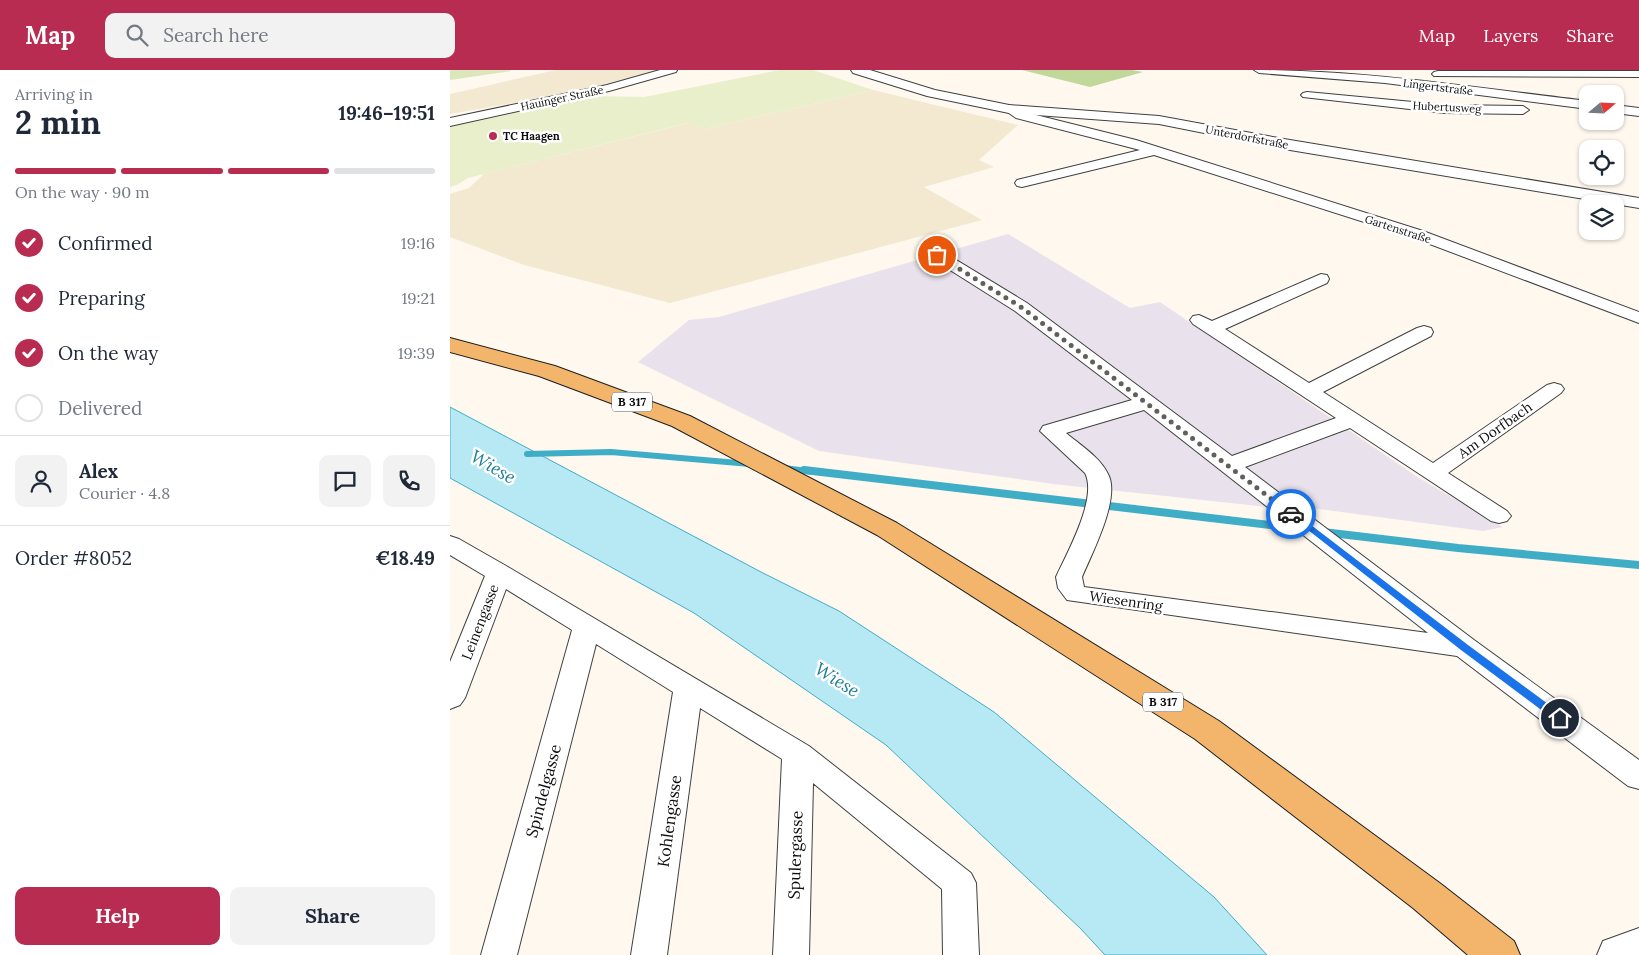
<!DOCTYPE html>
<meta charset="utf-8">
<style>
:root{--surface:#fff;--page:#f2f2f3;--text:#1f2937;--muted:#747a83;--line:#e0e1e3;--accent:#b72c50}
body{margin:0;font-family:Lora,serif;background:var(--page);color:var(--text);height:100vh;display:flex;flex-direction:column;font-size:19px;white-space:nowrap}
*{box-sizing:border-box;margin:0}
p{font-size:16px;color:var(--muted)}
.icon{flex:none;width:28px;height:28px;fill:none;stroke:currentColor;stroke-width:2;stroke-linecap:round;stroke-linejoin:round}
.map{position:relative;flex:1;overflow:hidden}
.sheet{display:flex;flex-direction:column;background:var(--surface);width:450px}
.sheet>*{flex:none}
.needle{width:32px;rotate:71deg}
.controls{position:absolute;left:1129px;top:15px;display:grid;gap:10px}
.controls a{display:grid;place-items:center;width:45px;height:45px;border-radius:10px;background:var(--surface);box-shadow:0 1px 4px #0004;font-size:25px}
.pin{position:absolute;display:grid;place-items:center;width:42px;height:42px;color:#fff;margin:-21px;border:2px solid #fff;border-radius:50%;box-shadow:0 1px 5px #0007}
.courier{position:absolute;display:grid;place-items:center;width:50px;height:50px;margin:-25px;border:4px solid #1a73e8;border-radius:50%;background:#fff;color:#222;box-shadow:0 1px 6px #0007}
.head em{font-style:normal;font-weight:700}
.head div{display:flex;flex-direction:column-reverse}
.head{display:flex;align-items:center;justify-content:space-between;height:85px;padding:0 15px}
h1{font-size:32px;font-weight:700;line-height:38px}
.bar{display:grid;grid-template-columns:repeat(4,1fr);gap:8px 5px;align-content:center;height:60px;padding:0 15px}
.bar i{height:6px;border-radius:4px;background:var(--line)}
.bar .active{background:var(--accent)}
.bar p{grid-column:span 4}
.line{display:flex;align-items:center;gap:12px;padding:0 15px;border-top:1px solid var(--line)}
.line div{flex:1}
.round{display:grid;place-items:center;flex:none;width:52px;height:52px;border-radius:10px;background:var(--page)}
ol{padding:0 15px;list-style:none}
li{display:flex;align-items:center;gap:15px;height:55px}
li p{margin-inline-start:auto}
li .icon{padding:5px;border-radius:50%;background:var(--accent);color:#fff;stroke-width:4}
li:last-child{color:var(--muted)}
li i{width:28px;height:28px;border:2px solid var(--line);border-radius:50%}
.action{display:flex;gap:10px;margin-top:auto;padding:10px 15px}
.action a{flex:1;height:58px;border-radius:10px;background:var(--accent);color:#fff;font-size:20px;font-weight:700;line-height:58px;text-align:center}
.action a+a{background:var(--page);color:var(--text)}
header{display:flex;align-items:center;gap:30px;box-sizing:border-box;height:70px;padding:0 25px;background:var(--accent);color:#fff}
header strong{font-size:24px}
nav{display:flex;gap:28px;margin-inline-start:auto;font-size:18px}
.search{width:350px;height:45px;background:var(--page);display:flex;align-items:center;gap:12px;box-sizing:border-box;padding:0 18px;border-radius:10px;color:var(--muted);font-size:19px}
main{display:flex;flex:1;min-height:0}
.map>svg:first-child{display:block}
.industrial{fill:#e9e2ec}
.farmland{fill:#f3e9d0}
.green{fill:#dbe7ba}
.forest{fill:#c2d79a}
.pitch{fill:#eaefcb}
.water{fill:#b6e9f3;stroke:#40adc7}
.lines{fill:none;stroke-linecap:round;stroke-linejoin:round}
.stream-far1{stroke:#40adc7;stroke-width:6}
.stream{stroke:#40adc7;stroke-width:8}
.minor-casing{stroke:#404040;stroke-width:2}
.tertiary-casing{stroke:#404040;stroke-width:2}
.primary-casing{stroke:#1e1e1e;stroke-width:2}
.minor{fill:#fff;fill-rule:evenodd}
.tertiary{fill:#fff;fill-rule:evenodd}
.primary{fill:#f2b56b;fill-rule:evenodd}
.route{fill:#1a73e8}
.done{stroke:#615f5c;stroke-width:5;stroke-dasharray:0 9}
.poi-dot{fill:#b72c50;stroke:#fff;stroke-width:2}
.labels{text-anchor:middle;stroke-width:5;stroke-linejoin:round;paint-order:stroke}
.far-street-label{font-size:11px;fill:#0d0d0d;stroke:#fff}
.far-poi-label{font-size:11px;font-weight:bold;fill:#0d0d0d;stroke:#fff;text-anchor:start}
.shield{fill:#fff;stroke:#565656;stroke-width:1}
.shield-label{font-size:12px;font-weight:bold;fill:#0d0d0d}
.street-label{font-size:14px;fill:#0d0d0d;stroke:#fff}
.near-street-label{font-size:16px;fill:#0d0d0d;stroke:#fff}
.near-water-label{font-size:18px;font-style:italic;fill:#1d7d99;stroke:#fff}
</style>
<header>
<strong>Map</strong>
<div class="search"><svg class="icon" aria-label="search" viewBox="0 0 24 24"><circle cx="10" cy="10" r="6"/><path d="M15 15l6 6"/></svg>Search here</div>
<nav><a>Map</a><a>Layers</a><a>Share</a></nav>
</header>
<main>
<section class="sheet">
<div class="head"><div><h1>2 min</h1><p>Arriving in</p></div><em>19:46–19:51</em></div>
<div class="bar"><i class="active"></i><i class="active"></i><i class="active"></i><i></i><p>On the way · 90 m</p></div>
<ol>
<li><svg class="icon" aria-label="check" viewBox="0 0 24 24"><path d="M5 12l5 5 9-10"/></svg>Confirmed<p>19:16</p></li>
<li><svg class="icon" aria-label="check" viewBox="0 0 24 24"><path d="M5 12l5 5 9-10"/></svg>Preparing<p>19:21</p></li>
<li><svg class="icon" aria-label="check" viewBox="0 0 24 24"><path d="M5 12l5 5 9-10"/></svg>On the way<p>19:39</p></li>
<li><i></i>Delivered</li>
</ol>
<div class="line" style="height:90px"><a class="round"><svg class="icon" aria-label="person" viewBox="0 0 24 24"><circle cx="12" cy="8" r="4"/><path d="M4 21q1-7 8-7t8 7"/></svg></a><div><b>Alex</b><p>Courier · 4.8</p></div><a class="round"><svg class="icon" aria-label="chat" viewBox="0 0 24 24"><path d="M4 5h16v11H9l-5 4z"/></svg></a><a class="round"><svg class="icon" aria-label="phone" viewBox="0 0 24 24"><path d="M5 4h4l2 5-3 2q2 4 5 5l2-3 5 2v4C11 20 4 13 5 4z"/></svg></a></div>
<div class="line" style="height:65px"><div>Order #8052</div><b>€18.49</b></div>
<div class="action"><a>Help</a><a>Share</a></div>
</section>
<div class="map">
<svg width="1189" height="885" viewBox="0 0 1189 885">
<rect width="100%" height="100%" fill="#fef8ef"/>
<!-- industrial -->
<path class="industrial" d="M 558,164 L 680,238 L 710,232 L 969,408 L 1053,457 L 1033,461 L 854,437 L 818,437 L 603,414 L 369,381 L 188,292 L 239,250 L 269,247 Z"/>
<!-- farmland -->
<path class="farmland" d="M 106,0 L 214,0 L 150,18 L 0,44 L 0,24 Z
M 423,20 L 568,55 L 529,90 L 544,97 L 474,117 L 532,150 L 220,233 L 74,195 L 0,167 L 0,124 L 19,118 L 34,104 L 238,53 L 255,59 Z"/>
<!-- green -->
<path class="green" d="M 0,0 L 60,0 L 61,1 L 0,10 Z"/>
<!-- forest -->
<path class="forest" d="M 572,0 L 682,0 L 693,2 L 640,17 Z"/>
<!-- pitch -->
<path class="pitch" d="M 330,0 L 363,0 L 423,20 L 255,59 L 237,53 L 18,108 L 7,115 L 0,117 L 0,54 L 144,26 L 194,27 Z"/>
<!-- water -->
<path class="water" d="M 0,337 L 311,502 L 389,541 L 544,642 L 764,827 L 817,885 L 655,885 L 631,859 L 436,675 L 244,543 L 0,408 Z"/>
<g class="lines">
<!-- stream-far1 -->
<path class="stream-far1" d="M 77,384 L 161,382 L 300,394
M 334,398 L 365,402"/>
<!-- stream -->
<path class="stream" d="M 354,400 L 854,459
M 873,462 L 1008,478 L 1189,495"/>
<!-- minor casing -->
<g class="minor-casing">
<path id="minor" d="M 210,0 L 227,0 L 226,2 L 159,21 L 0,56 L 0,48 L 157,15 Z
M 804,0 C 915,0 1027,18 1138,31 L 1138,39 L 935,13 L 809,3 Z
M 988,1 L 1189,1 L 1189,7 L 984,6 L 982,4 L 984,2 Z
M 857,22 L 995,35 L 1073,36 L 1079,40 L 1073,44 L 995,43 L 853,27 L 851,25 L 853,23 Z
M 559,35 L 574,42 L 686,70 L 973,161 L 1189,242 L 1189,253 L 961,167 L 704,85 L 572,117 L 567,116 L 565,113 L 567,110 L 690,80 L 566,48 L 553,39 Z
M 1165,35 L 1189,38 L 1189,46 L 1165,43 Z
M 487,180 L 493,182 L 577,233 L 782,386 L 886,348 L 743,254 L 740,250 L 743,246 L 749,245 L 762,251 L 871,204 L 877,205 L 879,209 L 877,213 L 775,259 L 859,313 L 967,258 L 974,256 L 981,258 L 983,262 L 981,266 L 873,322 L 983,393 L 1097,315 L 1104,313 L 1111,315 L 1114,319 L 1111,323 L 998,403 L 1057,441 L 1061,446 L 1057,451 L 1049,453 L 1041,451 L 900,358 L 795,397 L 1024,570 L 1189,690 L 1189,719 L 1178,716 L 1007,586 L 617,530 L 608,518 L 606,507 C 617,483 648,428 635,403 L 590,361 L 593,356 L 682,330 L 565,241 L 481,188 L 479,185 L 481,182 ZM 694,340 L 978,563 L 634,517 L 632,507 C 642,483 671,428 658,404 C 650,387 630,375 616,363 Z
M 0,466 L 9,469 L 58,497 L 359,676 L 521,803 L 526,813 L 529,885 L 493,885 L 492,819 L 363,713 L 359,885 L 323,885 L 332,689 L 250,638 L 217,885 L 181,885 L 223,622 L 146,574 L 67,885 L 31,885 L 122,560 L 56,519 L 15,628 L 10,635 L 0,639 L 0,592 L 35,506 L 0,485 Z"/>
</g>
<!-- tertiary casing -->
<g class="tertiary-casing">
<path id="tertiary" d="M 401,0 L 420,0 L 485,20 L 559,35 L 709,46 L 834,69 L 1189,128 L 1189,138 L 834,79 L 709,54 L 559,43 L 477,26 L 403,3 Z
M 1189,858 L 1189,885 L 1147,885 L 1153,871 Z"/>
</g>
<!-- primary casing -->
<g class="primary-casing">
<path id="primary" d="M 0,268 L 105,296 L 240,346 L 447,453 L 769,651 L 991,814 L 1064,871 L 1070,885 L 1018,885 L 963,838 L 745,669 L 427,465 L 222,356 L 89,306 L 0,282 Z"/>
</g>
<!-- minor -->
<use href="#minor" class="minor"/>
<!-- tertiary -->
<use href="#tertiary" class="tertiary"/>
<!-- primary -->
<use href="#primary" class="primary"/>
</g>
<!-- route -->
<path class="route" d="M 839,442 L 844,442 L 1018,575 L 1113,645 L 1113,651 L 1106,651 L 1011,580 L 839,445 Z"/>
<g class="lines">
<!-- done -->
<path class="done" d="M 487,185 L 571,237 L 841,444"/>
</g>
<!-- markers -->
<circle class="poi-dot" cx="43" cy="66" r="5"/>
<g class="labels">
<!-- far-street labels -->
<g class="far-street-label">
<text transform="translate(988 17) rotate(7)" y="4">Lingertstraße</text>
<text transform="translate(112 28) rotate(-12)" y="4">Hauinger Straße</text>
<text transform="translate(997 37) rotate(3)" y="4">Hubertusweg</text>
<text transform="translate(797 67) rotate(11)" y="4">Unterdorfstraße</text>
<text transform="translate(948 159) rotate(18)" y="4">Gartenstraße</text>
</g>
<!-- far-poi labels -->
<g class="far-poi-label">
<text x="53" y="70">TC Haagen</text>
</g>
<!-- shield labels -->
<g class="shield">
<rect x="162" y="322.5" width="40" height="19" rx="4"/>
<rect x="693" y="622.5" width="40" height="19" rx="4"/>
</g>
<g class="shield-label">
<text x="182" y="336">B 317</text>
<text x="713" y="636">B 317</text>
</g>
<!-- street labels -->
<g class="street-label">
<text transform="translate(1045 360) rotate(-35)" y="5">Am Dorfbach</text>
<text transform="translate(676 531) rotate(8)" y="5">Wiesenring</text>
<text transform="translate(30 552) rotate(-69)" y="5">Leinengasse</text>
</g>
<!-- near-street labels -->
<g class="near-street-label">
<text transform="translate(93 721) rotate(-75)" y="6">Spindelgasse</text>
<text transform="translate(219 751) rotate(-82)" y="6">Kohlengasse</text>
<text transform="translate(345 785) rotate(-88)" y="6">Spulergasse</text>
</g>
<!-- near-water labels -->
<g class="near-water-label">
<text transform="translate(43 397) rotate(30)" y="6">Wiese</text>
<text transform="translate(387 610) rotate(32)" y="6">Wiese</text>
</g>
</g>
</svg>
<div class="controls">
<a><svg class="needle" viewBox="-14 -14 28 28"><path d="M0-13l5 13h-10z" fill="#e53935"/><path d="M0 13l5-13h-10z" fill="#747a83"/></svg></a>
<a><svg class="icon" aria-label="locate" viewBox="0 0 24 24"><circle cx="12" cy="12" r="6"/><path d="M12 2v4M12 18v4M2 12h4M18 12h4"/></svg></a>
<a><svg class="icon" aria-label="layers" viewBox="0 0 24 24"><path d="M12 4l9 5-9 5-9-5zM3 14l9 5 9-5"/></svg></a>
</div>
<div class="pin" style="left:487px;top:185px;background:#ea580c"><svg class="icon" aria-label="bag" viewBox="0 0 24 24"><path d="M5 8h14l-1 12H6zM9 8a3 3 0 0 1 6 0"/></svg></div>
<div class="pin" style="left:1110px;top:648px;background:#1f2937"><svg class="icon" aria-label="home" viewBox="0 0 24 24"><path d="M3 11l9-7 9 7M6 9v11h12V9"/></svg></div>
<div class="courier" style="left:841px;top:444px"><svg class="icon" aria-label="car" viewBox="0 0 24 24"><path d="M5 17H2v-5l4-1 3-4h7l3 4 3 1v5h-3M9 17h6M6 11h13"/><circle cx="7" cy="17" r="2"/><circle cx="17" cy="17" r="2"/></svg></div>
</div>
</main>
